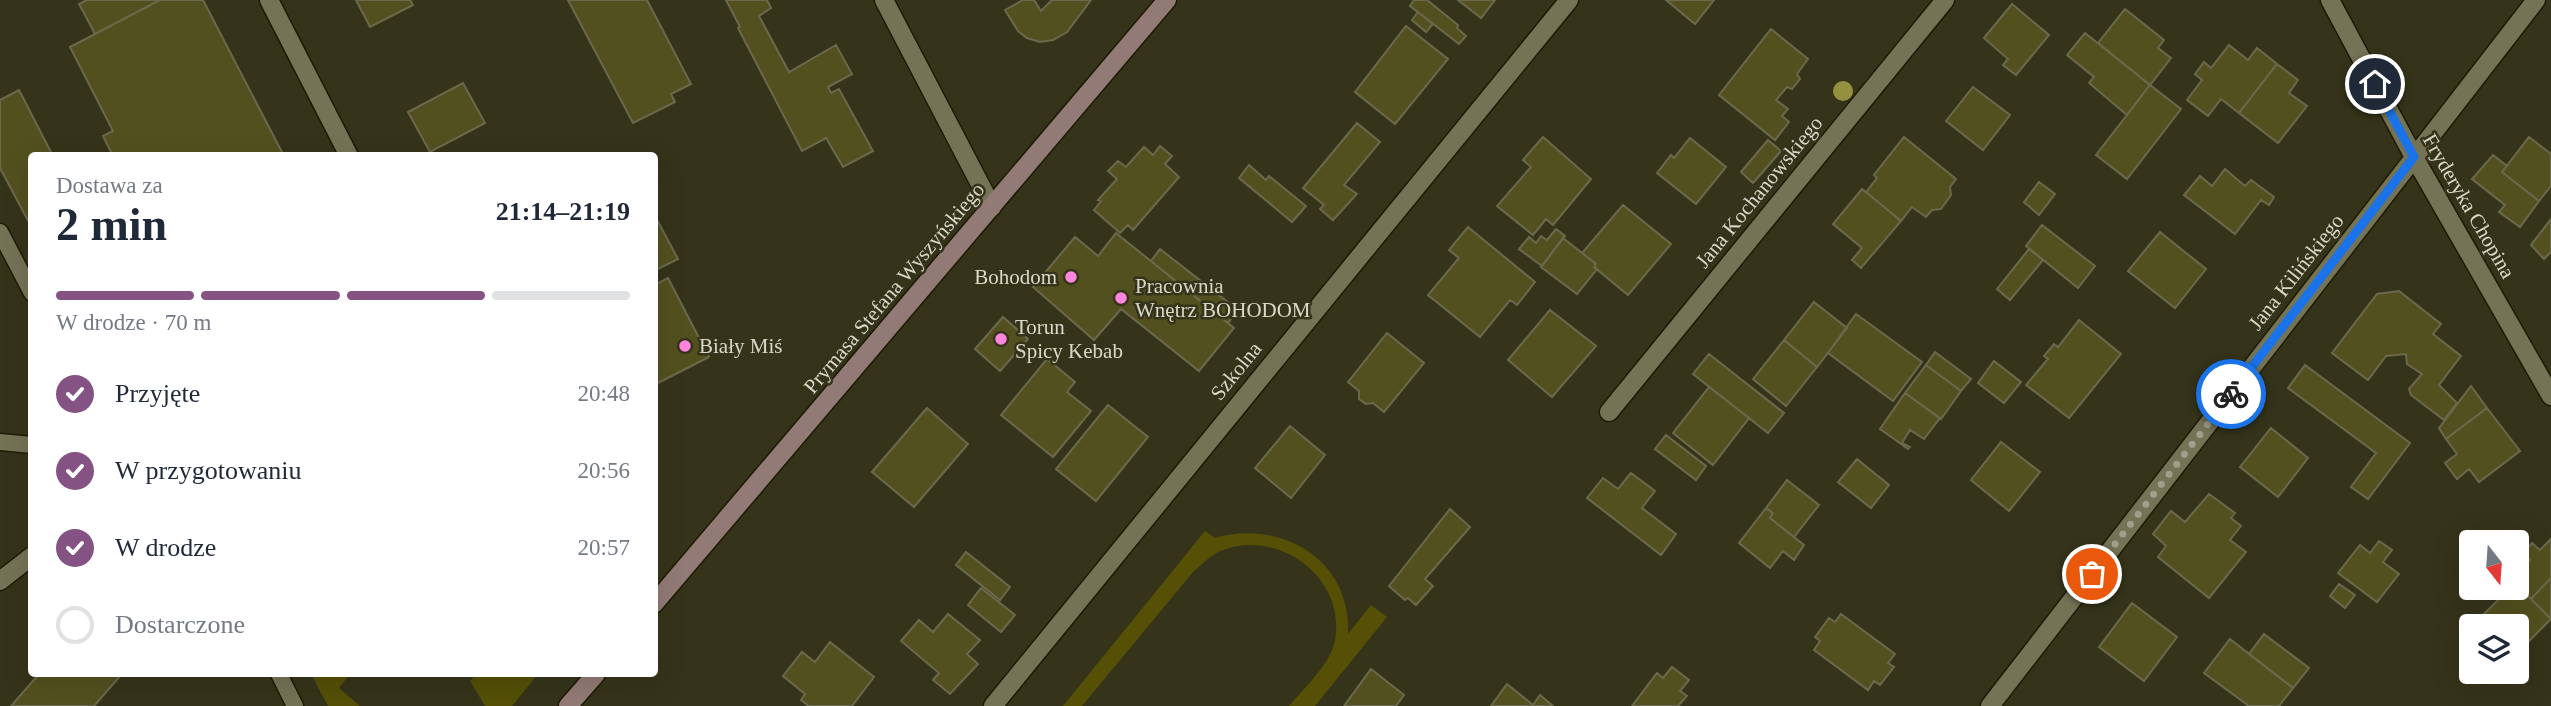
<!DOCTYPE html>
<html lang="pl">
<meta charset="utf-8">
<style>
:root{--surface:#fff;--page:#f6f6f7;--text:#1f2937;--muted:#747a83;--line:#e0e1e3;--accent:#845283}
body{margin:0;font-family:"Times New Roman",serif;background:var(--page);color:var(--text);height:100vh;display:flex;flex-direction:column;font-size:26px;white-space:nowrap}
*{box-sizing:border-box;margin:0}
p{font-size:23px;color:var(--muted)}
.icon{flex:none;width:38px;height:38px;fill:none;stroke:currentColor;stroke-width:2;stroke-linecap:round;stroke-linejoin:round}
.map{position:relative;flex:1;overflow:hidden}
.sheet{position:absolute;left:28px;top:152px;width:630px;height:525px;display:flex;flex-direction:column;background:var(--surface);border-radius:7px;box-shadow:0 7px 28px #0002}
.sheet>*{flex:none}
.needle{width:46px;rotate:163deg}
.buttons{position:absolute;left:2459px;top:530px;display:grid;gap:14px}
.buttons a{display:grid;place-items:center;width:70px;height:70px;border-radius:7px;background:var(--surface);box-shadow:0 7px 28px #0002;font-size:35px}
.pin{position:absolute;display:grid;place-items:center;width:60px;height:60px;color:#fff;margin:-30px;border:4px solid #fff;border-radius:50%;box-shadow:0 2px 7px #0007}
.courier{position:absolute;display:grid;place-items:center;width:70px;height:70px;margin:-35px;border:5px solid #1a73e8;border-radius:50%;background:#fff;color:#222;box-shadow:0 2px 9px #0007}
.summary em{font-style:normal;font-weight:700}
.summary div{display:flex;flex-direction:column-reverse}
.summary{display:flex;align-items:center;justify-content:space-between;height:119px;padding:0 28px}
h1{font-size:46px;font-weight:700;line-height:52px}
.bar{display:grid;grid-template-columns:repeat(4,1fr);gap:10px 7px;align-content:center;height:84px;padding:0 28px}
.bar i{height:9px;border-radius:5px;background:var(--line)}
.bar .current{background:var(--accent)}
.bar p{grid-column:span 4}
ol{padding:0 28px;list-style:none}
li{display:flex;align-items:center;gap:21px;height:77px}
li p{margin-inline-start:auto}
li .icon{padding:7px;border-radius:50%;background:var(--accent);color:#fff;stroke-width:4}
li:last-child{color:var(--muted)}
li i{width:38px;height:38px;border:4px solid var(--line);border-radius:50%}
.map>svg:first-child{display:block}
.green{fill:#555006}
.building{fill:#53501f;stroke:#6b694d;stroke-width:2}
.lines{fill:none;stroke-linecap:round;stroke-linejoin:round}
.lane-casing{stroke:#1d1b03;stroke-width:19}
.street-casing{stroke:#1d1b03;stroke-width:21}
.secondary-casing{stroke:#1d1b03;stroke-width:21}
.lane{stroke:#747356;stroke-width:16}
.street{stroke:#747356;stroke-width:18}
.secondary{stroke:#927b76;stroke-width:18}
.tree{fill:#94903f}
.done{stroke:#a09f8c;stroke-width:7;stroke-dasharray:0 12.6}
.route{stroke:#1a73e8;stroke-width:9}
.poi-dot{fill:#ff85df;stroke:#35341a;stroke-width:2.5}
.labels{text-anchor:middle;stroke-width:5;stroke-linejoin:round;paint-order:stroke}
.street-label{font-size:21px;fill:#d9d9ca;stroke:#35341a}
.poi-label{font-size:21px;fill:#d9d9ca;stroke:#35341a;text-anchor:start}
</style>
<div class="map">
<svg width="2551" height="706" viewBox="0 0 2551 706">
<rect width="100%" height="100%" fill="#35341a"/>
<!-- green -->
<path class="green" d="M 1205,531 L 1215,538 C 1281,519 1352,560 1348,634 L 1371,605 L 1387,617 L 1315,706 L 1289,706 C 1305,687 1330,665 1335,640 C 1346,578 1280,529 1223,550 C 1211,554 1203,564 1193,572 L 1082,706 L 1063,706 Z
M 311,674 L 350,674 L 339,688 L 360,706 L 328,706 Z
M 476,674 L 538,674 L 512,706 L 485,706 L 470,681 Z"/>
<!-- building -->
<path class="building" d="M 87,0 L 160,0 L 95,34 L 79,4 Z
M 160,0 L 203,0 L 284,156 L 113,156 L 103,136 L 113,131 L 70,47 Z
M 356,0 L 410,0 L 413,5 L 370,27 Z
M 568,0 L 647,0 L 691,84 L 671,94 L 675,102 L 633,123 Z
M 726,0 L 767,0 L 771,8 L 759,16 L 789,72 L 836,45 L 852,74 L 828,87 L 831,93 L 839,89 L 873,151 L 843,167 L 826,138 L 802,151 L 738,28 L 740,27 Z
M 1023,0 L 1034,0 L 1041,11 L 1052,0 L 1091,0 L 1067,32 L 1053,40 L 1040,42 L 1027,38 L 1018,31 L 1005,10 Z
M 1414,0 L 1427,0 L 1458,25 L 1457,28 L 1466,36 L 1459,44 L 1410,6 Z
M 1458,0 L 1495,0 L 1481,18 Z
M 1666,0 L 1714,0 L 1695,24 Z
M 2012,4 L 2049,35 L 2016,75 L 2003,65 L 2008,59 L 1984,38 Z
M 2125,9 L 2164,40 L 2158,48 L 2171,58 L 2150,85 L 2098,43 Z
M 1418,12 L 1433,24 L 1426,32 L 1412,20 Z
M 1406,26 L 1448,59 L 1395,124 L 1355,92 Z
M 1771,29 L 1808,59 L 1797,74 L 1800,79 L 1792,89 L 1787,87 L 1776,100 L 1788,109 L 1782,116 L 1789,122 L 1775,140 L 1719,95 Z
M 2085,33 L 2150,85 L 2127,115 L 2089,83 L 2094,77 L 2067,55 Z
M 2229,45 L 2248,60 L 2257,48 L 2277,64 L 2239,113 L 2221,99 L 2208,116 L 2187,100 L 2202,80 L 2195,74 L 2204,62 L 2211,68 Z
M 2277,64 L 2298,80 L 2289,93 L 2307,106 L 2278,143 L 2239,113 Z
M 463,83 L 485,123 L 430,152 L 408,112 Z
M 2150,85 L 2181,109 L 2127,179 L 2096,155 Z
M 1973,87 L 2010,115 L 1983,150 L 1946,121 Z
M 19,90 L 53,156 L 32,156 L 32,228 L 0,168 L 0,100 Z
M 1357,123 L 1380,142 L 1344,185 L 1357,194 L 1333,220 L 1320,209 L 1324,205 L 1303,188 Z
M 1543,137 L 1591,179 L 1553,225 L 1546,219 L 1533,235 L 1497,206 L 1531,167 L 1523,160 Z
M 1904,137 L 1956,179 L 1950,187 L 1951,195 L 1941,209 L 1932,210 L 1926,217 L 1912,207 L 1901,221 L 1866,192 L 1877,178 L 1874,175 Z
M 2529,137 L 2551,154 L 2551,186 L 2539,201 L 2502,172 Z
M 1690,138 L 1726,167 L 1696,204 L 1657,173 L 1671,155 L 1674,158 Z
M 1768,140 L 1781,151 L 1753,183 L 1741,172 Z
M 1160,146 L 1172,156 L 1165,164 L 1179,177 L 1133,230 L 1128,225 L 1120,233 L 1094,210 L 1101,201 L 1098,200 L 1117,179 L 1108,171 L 1118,161 L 1126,167 L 1144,147 L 1153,155 Z
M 2493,155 L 2507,166 L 2502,172 L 2539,201 L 2520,227 L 2499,212 L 2505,205 L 2472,179 Z
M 1249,165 L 1266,180 L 1269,176 L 1306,206 L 1292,222 L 1239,178 Z
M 2225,169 L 2245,186 L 2251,180 L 2274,197 L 2269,205 L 2261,200 L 2235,234 L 2184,195 L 2200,176 L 2212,186 Z
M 2039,182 L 2055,194 L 2039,215 L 2024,202 Z
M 1862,189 L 1901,221 L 1861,268 L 1852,260 L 1862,248 L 1833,224 Z
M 1623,205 L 1671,244 L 1628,295 L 1594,267 L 1596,264 L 1582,253 Z
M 654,214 L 678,259 L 654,271 Z
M 2551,219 L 2551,252 L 2544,259 L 2531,245 Z
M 2042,225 L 2095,266 L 2078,288 L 2026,246 Z
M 1468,227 L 1535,282 L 1517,305 L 1510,300 L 1480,337 L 1428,295 L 1459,258 L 1449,250 Z
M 1556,229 L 1565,236 L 1542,266 L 1519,249 L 1529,237 L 1536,243 L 1541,236 L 1547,240 Z
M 2160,232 L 2206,269 L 2175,308 L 2128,271 Z
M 1116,233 L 1234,328 L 1199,371 L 1121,309 L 1094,340 L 1033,287 L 1075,237 L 1098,256 Z
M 1563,238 L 1596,264 L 1594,267 L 1597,269 L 1577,294 L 1541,267 Z
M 1160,249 L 1238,310 L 1228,323 L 1151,261 Z
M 2029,249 L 2043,260 L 2010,300 L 1997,289 Z
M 668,278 L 709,357 L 654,385 L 654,285 Z
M 2399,291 L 2441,324 L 2433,334 L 2461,356 L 2439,385 L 2457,403 L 2444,420 L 2411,395 L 2409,389 L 2422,374 L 2407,364 L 2406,354 L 2386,356 L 2368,380 L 2332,353 L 2377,294 Z
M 1814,302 L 1847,328 L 1817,367 L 1784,340 Z
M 1550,310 L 1596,346 L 1552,397 L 1508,360 Z
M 1856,314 L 1922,362 L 1893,401 L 1828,353 Z
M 1003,317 L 1028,339 L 1000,371 L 975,349 Z
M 2079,320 L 2121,354 L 2069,418 L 2026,385 L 2048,359 L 2044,356 L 2054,344 L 2058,347 Z
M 1387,333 L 1424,363 L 1384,412 L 1373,403 L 1366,404 L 1359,399 L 1359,391 L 1348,382 Z
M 1784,340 L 1817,367 L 1786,406 L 1753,379 Z
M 1935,352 L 1971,379 L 1961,391 L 1926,365 Z
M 1709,354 L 1784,413 L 1768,433 L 1693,374 Z
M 1047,359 L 1075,382 L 1067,392 L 1091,411 L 1053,457 L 1001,415 Z
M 1994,361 L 2021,382 L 2004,403 L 1978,383 Z
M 1926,365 L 1961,391 L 1941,419 L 1905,393 Z
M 2305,365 L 2410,443 L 2368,499 L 2351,487 L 2376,453 L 2288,388 Z
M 2471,386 L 2487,408 L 2446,439 L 2439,428 Z
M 1709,387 L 1749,418 L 1713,465 L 1673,433 Z
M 1905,393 L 1940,418 L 1924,439 L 1910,430 L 1902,443 L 1910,447 L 1908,449 L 1880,429 Z
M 1108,405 L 1148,437 L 1096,501 L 1056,469 Z
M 927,408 L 968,444 L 914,507 L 872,472 Z
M 2487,408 L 2520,451 L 2479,482 L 2469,469 L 2457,479 L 2445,463 L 2457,454 L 2446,439 Z
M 1290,426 L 1325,455 L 1291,498 L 1255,468 Z
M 2271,428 L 2308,458 L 2278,497 L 2240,467 Z
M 1666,435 L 1706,466 L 1696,480 L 1655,449 Z
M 2001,442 L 2040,472 L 2009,511 L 1971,480 Z
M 1857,459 L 1889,485 L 1871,508 L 1838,482 Z
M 1631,473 L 1655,491 L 1642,508 L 1676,534 L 1661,555 L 1587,498 L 1603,478 L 1618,489 Z
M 1787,480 L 1819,505 L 1794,537 L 1770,518 L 1773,513 L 1766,508 Z
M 2209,494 L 2235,513 L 2231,518 L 2241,526 L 2230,540 L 2246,552 L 2209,598 L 2158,557 L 2166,546 L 2153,534 L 2171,511 L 2185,522 Z
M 1766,508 L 1773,513 L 1770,518 L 1804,545 L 1794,560 L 1783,551 L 1770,568 L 1739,543 Z
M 1450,509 L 1470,527 L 1425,579 L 1433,586 L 1416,605 L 1408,598 L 1405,600 L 1389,586 Z
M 2551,539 L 2551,578 L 2531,599 L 2516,584 L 2516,574 L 2530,560 L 2523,553 L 2532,543 L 2540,550 Z
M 2379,541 L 2392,550 L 2383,562 L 2399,574 L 2377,602 L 2338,573 L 2360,545 L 2370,553 Z
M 966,552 L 1010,587 L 1000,600 L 956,565 Z
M 2551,578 L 2551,619 L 2531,599 Z
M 2339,584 L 2355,595 L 2345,608 L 2330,596 Z
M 2516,584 L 2551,619 L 2516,654 L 2516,626 L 2472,626 L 2510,588 L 2516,588 Z
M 981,588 L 1015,615 L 1001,632 L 968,605 Z
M 2132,603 L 2177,637 L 2144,681 L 2099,647 Z
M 948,614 L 980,640 L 967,654 L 978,664 L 950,694 L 933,680 L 939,673 L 901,641 L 919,620 L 933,632 Z
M 1841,614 L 1895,654 L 1888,663 L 1894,667 L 1880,685 L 1874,681 L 1868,690 L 1814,650 L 1820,641 L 1815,637 L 1829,618 L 1835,622 Z
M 2471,627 L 2471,649 L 2460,639 Z
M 2264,634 L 2309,668 L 2293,688 L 2249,654 Z
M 2230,639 L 2293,688 L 2279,706 L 2249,706 L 2204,673 Z
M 830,642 L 874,677 L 852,706 L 809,706 L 801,700 L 805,694 L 783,676 L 802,652 L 815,662 Z
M 1672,667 L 1689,680 L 1680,691 L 1687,696 L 1678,706 L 1632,706 L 1657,673 L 1663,678 Z
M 1371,669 L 1404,695 L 1396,706 L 1344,706 Z
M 39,674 L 122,674 L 94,706 L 11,706 Z
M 1507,684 L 1533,705 L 1540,695 L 1553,706 L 1491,706 Z"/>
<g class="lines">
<!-- lane casing -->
<g class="lane-casing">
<path id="lane" d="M 0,232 L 32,293
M 0,442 L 32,445
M 279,674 L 295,706"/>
</g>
<!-- street casing -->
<g class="street-casing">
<path id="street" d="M 269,0 L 349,156
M 884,0 L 992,207
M 2330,0 L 2414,157 L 2551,396
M 1609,412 L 1945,0
M 0,581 L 32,556
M 993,706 L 1569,0
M 1990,706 L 2536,0"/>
</g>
<!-- secondary casing -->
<g class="secondary-casing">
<path id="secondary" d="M 654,604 L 1167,0
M 568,706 L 596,674"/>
</g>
<!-- lane -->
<use href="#lane" class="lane"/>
<!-- street -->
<use href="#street" class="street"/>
<!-- secondary -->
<use href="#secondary" class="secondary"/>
</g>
<!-- trees -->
<circle class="tree" cx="1843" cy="91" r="10"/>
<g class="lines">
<!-- done -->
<path class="done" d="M 2092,574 L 2231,394"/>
<!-- route -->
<path class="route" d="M 2231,394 L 2414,157 L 2375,84"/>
</g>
<!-- markers -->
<g class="poi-dot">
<circle cx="1071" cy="277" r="7"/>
<circle cx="1121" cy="298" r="7"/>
<circle cx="1001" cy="339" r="7"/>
<circle cx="685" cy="346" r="7"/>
</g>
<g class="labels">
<!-- street labels -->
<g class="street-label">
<text transform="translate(1759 192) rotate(-51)" y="7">Jana Kochanowskiego</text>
<text transform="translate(2469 206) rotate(60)" y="7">Fryderyka Chopina</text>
<text transform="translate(2296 272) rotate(-52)" y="7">Jana Kilińskiego</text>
<text transform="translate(894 288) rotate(-50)" y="7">Prymasa Stefana Wyszyńskiego</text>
<text transform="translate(1236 371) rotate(-51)" y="7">Szkolna</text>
</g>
<!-- poi labels -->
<g class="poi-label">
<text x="1057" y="284" text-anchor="end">Bohodom</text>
<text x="1135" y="293">Pracownia<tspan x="1135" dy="24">Wnętrz BOHODOM</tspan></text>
<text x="1015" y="334">Torun<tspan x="1015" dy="24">Spicy Kebab</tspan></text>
<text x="699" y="353">Biały Miś</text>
</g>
</g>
</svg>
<div class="buttons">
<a><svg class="needle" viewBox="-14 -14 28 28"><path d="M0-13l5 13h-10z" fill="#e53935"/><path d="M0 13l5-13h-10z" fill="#747a83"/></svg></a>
<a><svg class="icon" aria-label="layers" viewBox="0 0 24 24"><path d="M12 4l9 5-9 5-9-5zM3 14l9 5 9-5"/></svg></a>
</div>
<div class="pin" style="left:2092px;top:574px;background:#ea580c"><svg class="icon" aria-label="bag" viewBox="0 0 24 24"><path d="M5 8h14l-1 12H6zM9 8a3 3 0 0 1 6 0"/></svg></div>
<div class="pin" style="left:2375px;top:84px;background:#1f2937"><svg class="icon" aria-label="home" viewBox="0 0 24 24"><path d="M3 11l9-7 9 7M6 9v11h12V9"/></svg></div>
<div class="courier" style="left:2231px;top:394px"><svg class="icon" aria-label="bike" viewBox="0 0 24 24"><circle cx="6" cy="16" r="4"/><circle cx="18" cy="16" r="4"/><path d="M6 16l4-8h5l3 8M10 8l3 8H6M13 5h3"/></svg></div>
<section class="sheet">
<div class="summary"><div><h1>2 min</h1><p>Dostawa za</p></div><em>21:14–21:19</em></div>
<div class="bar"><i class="current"></i><i class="current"></i><i class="current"></i><i></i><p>W drodze · 70 m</p></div>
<ol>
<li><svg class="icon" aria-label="check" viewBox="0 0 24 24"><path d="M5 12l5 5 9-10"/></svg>Przyjęte<p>20:48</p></li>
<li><svg class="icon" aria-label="check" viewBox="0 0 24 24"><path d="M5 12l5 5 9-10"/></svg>W przygotowaniu<p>20:56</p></li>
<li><svg class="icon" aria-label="check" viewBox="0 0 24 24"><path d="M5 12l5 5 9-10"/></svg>W drodze<p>20:57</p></li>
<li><i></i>Dostarczone</li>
</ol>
</section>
</div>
